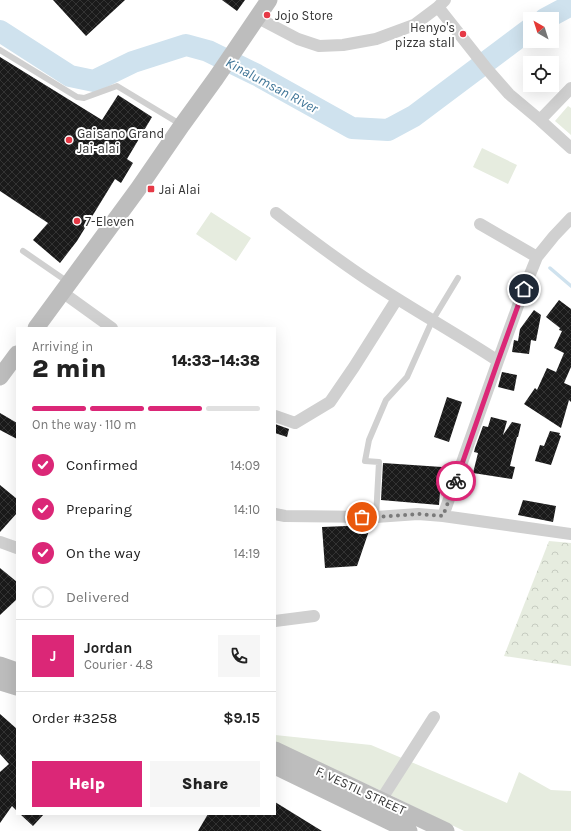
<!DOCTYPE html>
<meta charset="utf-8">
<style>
:root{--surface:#fff;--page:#f6f6f6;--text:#222;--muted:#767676;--line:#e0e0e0;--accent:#db2777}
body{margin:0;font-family:Karla,sans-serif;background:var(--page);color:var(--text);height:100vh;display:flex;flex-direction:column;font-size:15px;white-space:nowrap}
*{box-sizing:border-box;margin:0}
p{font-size:13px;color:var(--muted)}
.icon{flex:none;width:22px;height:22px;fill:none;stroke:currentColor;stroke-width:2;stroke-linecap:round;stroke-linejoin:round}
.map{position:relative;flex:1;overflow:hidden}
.details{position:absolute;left:16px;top:327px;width:260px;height:488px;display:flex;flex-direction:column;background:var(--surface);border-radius:0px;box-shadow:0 4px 16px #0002}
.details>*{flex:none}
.needle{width:26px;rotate:321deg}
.tools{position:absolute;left:523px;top:12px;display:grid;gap:8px}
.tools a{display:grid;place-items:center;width:36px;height:36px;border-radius:0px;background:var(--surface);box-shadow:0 4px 16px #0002;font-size:20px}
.pin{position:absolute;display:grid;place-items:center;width:34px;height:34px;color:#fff;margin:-17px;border:2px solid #fff;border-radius:50%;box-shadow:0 1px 4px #0007}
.courier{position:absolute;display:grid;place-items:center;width:40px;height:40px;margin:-20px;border:3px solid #db2777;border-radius:50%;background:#fff;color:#222;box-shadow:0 1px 5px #0007}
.overview em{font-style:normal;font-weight:800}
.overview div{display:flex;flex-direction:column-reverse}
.overview{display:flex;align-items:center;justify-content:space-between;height:68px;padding:0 16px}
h1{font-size:26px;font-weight:800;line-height:30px}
.bar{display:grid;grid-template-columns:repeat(4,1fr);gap:6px 4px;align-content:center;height:48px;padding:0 16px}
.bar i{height:5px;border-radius:3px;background:var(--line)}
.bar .active{background:var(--accent)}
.bar p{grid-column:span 4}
.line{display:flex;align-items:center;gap:10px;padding:0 16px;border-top:1px solid var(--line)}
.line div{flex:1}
.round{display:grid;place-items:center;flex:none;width:42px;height:42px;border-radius:0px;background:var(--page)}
ol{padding:0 16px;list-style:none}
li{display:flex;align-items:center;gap:12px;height:44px}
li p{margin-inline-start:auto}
li .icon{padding:4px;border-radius:50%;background:var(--accent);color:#fff;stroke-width:4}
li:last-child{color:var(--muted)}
li i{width:22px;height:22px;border:2px solid var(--line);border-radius:50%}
.cta{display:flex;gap:8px;margin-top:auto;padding:8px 16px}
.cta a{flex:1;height:46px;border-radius:0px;background:var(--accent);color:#fff;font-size:16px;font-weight:800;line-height:46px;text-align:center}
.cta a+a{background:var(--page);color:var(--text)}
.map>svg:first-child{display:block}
.grass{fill:#e6ecdf}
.forest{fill:url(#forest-crowns)}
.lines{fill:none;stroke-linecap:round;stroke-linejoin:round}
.stream{stroke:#cfe2ee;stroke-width:3.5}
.river{stroke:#cfe2ee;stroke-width:22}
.building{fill:url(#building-cross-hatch)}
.service{stroke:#d0d0d0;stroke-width:6}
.minor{stroke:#d0d0d0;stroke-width:12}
.secondary{stroke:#bdbdbd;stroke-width:17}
.done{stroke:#7a7a7a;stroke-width:4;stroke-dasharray:0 7.2}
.route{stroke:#db2777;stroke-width:5}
.poi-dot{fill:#e63946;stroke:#fff;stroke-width:1.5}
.labels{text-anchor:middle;stroke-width:4;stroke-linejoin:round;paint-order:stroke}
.poi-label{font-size:13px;fill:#333;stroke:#fff;text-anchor:start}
.street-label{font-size:13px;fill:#333;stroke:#fff}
.water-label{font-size:14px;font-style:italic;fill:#3f7597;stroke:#fff}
</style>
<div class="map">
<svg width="571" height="831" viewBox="0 0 571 831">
<defs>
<pattern id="forest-crowns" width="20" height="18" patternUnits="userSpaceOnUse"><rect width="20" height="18" fill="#e6ecdf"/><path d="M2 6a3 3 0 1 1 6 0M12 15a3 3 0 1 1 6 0" fill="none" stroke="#c6cbc0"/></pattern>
<pattern id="building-cross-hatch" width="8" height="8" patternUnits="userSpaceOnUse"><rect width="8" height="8" fill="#1a1a1a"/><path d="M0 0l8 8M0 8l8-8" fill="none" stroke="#333"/></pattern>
</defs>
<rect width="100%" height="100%" fill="#fff"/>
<!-- grass -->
<path class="grass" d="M 568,106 L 571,108 L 571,135 L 555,121 Z
M 482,148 L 517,165 L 508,184 L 473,167 Z
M 211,212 L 251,238 L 236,261 L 196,234 Z
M 275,735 L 371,745 L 482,792 L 507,803 L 519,772 L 551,790 L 571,791 L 571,831 L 464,831 L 384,792 L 275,743 Z"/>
<!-- forest -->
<path class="forest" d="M 549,541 L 571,543 L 571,666 L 504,656 Z"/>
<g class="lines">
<!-- stream -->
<path class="stream" d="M 550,268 L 571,286"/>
<!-- river -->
<path class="river" d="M 545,19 L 571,5
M 0,31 L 70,76 L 94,81 L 133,62 L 186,45 L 208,51 L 257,75 L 352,128 L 388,130 L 414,116 L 530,29"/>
</g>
<!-- building -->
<path class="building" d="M 53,0 L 125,0 L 86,36 Z
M 222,0 L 245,0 L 237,11 Z
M 0,57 L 102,120 L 118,95 L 152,117 L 127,159 L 133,163 L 121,183 L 115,179 L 77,241 L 60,263 L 33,240 L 48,223 L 0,191 Z
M 559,300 L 571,309 L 571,367 L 564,383 L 571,386 L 571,402 L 569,400 L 561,428 L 524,404 L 535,388 L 537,390 L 547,368 L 556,372 L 564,353 L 554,348 L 562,331 L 559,330 L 560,328 L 546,317 Z
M 534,310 L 541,315 L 536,341 L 531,340 L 529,354 L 512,352 L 514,340 L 518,341 L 520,329 Z
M 502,372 L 517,375 L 514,391 L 498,387 Z
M 447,397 L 462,402 L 449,442 L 434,437 Z
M 0,413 L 17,423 L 17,439 L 0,430 Z
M 491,417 L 507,421 L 503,435 L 512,422 L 521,424 L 518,437 L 517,437 L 510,466 L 515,467 L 512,479 L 473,473 L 478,453 L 474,452 L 475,448 L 483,426 L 488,427 Z
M 275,424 L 289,429 L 287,437 L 275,433 Z
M 550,431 L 560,433 L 559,435 L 561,436 L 551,465 L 535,461 L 540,445 L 544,446 Z
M 383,463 L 442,467 L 439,505 L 381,500 Z
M 0,485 L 17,499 L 17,513 L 0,532 Z
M 523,500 L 556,506 L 553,522 L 518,515 Z
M 371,525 L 357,566 L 325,568 L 322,527 Z
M 0,568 L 17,582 L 17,599 L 0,615 Z
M 0,714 L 17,729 L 17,811 L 12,806 L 0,823 L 0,772 L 9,764 L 0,754 Z
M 275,802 L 322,831 L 198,831 L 208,814 L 275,814 Z
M 20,814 L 44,814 L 33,826 Z"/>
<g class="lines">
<!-- service -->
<path class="service" d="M 0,50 L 77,97 L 84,98 L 117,86 L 180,124
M 23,251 L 68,282
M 376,517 L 379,462 L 365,461 L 369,440 L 386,400 L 407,377 L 432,321 L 458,278"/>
<!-- minor -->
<path class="minor" d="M 438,7 L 487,69 L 509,94 L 540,120 L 571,148
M 258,18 L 298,39 L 319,46 L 343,45 L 376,39 L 414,25 L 438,7 L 445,0
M 540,120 L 571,88
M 276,213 C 305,235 335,258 365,278 C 408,307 454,332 498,361
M 480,224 L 537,257
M 62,292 L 112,328
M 275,416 L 295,423 L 330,402 L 354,367 L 397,299
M 275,514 L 285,516 L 376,517 L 418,514 L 443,516 L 571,534
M 443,516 L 498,361 L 524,289 L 537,257 L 554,236 L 571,218
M 0,542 L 17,548
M 275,621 L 314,616
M 381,800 L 434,717"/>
<!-- secondary -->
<path class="secondary" d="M 36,328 L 138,189 L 182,125 L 216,78 L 269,0
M 0,377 L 17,354
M 0,665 L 17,671
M 0,682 L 17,687
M 275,750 L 446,831
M 275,766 L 409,831"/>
</g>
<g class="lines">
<!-- done -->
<path class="done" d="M 362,517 L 376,517 L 418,514 L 443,516 L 456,481"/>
<!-- route -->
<path class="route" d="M 456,481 L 498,361 L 524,289"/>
</g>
<!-- markers -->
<g class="poi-dot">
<circle cx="267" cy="15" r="4"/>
<circle cx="463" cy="34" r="4"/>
<circle cx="69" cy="140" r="4"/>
<rect x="147" y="185" width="8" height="8" rx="2"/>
<circle cx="77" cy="221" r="4"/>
</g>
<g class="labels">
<!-- poi labels -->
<g class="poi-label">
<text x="275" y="20">Jojo Store</text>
<text x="455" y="32" text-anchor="end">Henyo's<tspan x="455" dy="15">pizza stall</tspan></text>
<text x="77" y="138">Gaisano Grand<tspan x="77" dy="15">Jai-alai</tspan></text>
<text x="159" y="194">Jai Alai</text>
<text x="85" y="226">7-Eleven</text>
</g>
<!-- street labels -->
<g class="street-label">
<text transform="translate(361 790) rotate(25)" y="5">F. VESTIL STREET</text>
</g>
<!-- water labels -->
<g class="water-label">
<text transform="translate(272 85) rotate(28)" y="5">Kinalumsan River</text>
</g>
</g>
</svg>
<div class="tools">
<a><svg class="needle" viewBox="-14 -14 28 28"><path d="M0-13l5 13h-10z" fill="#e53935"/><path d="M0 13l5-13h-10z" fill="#767676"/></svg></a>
<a><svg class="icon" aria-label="locate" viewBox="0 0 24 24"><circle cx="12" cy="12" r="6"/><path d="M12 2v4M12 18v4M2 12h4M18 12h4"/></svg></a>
</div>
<div class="pin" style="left:362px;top:517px;background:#ea580c"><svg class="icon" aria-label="bag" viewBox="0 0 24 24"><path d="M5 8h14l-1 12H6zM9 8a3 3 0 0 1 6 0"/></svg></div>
<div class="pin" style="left:524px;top:289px;background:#1f2937"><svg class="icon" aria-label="home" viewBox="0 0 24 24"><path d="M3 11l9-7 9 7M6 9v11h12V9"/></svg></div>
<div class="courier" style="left:456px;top:481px"><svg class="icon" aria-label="bike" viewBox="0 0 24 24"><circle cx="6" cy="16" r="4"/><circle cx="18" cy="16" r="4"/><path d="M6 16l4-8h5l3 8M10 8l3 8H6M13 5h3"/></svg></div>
<section class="details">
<div class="overview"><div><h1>2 min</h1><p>Arriving in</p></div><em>14:33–14:38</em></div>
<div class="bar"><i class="active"></i><i class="active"></i><i class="active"></i><i></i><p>On the way · 110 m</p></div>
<ol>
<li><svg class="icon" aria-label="check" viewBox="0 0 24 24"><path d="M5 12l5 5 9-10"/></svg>Confirmed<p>14:09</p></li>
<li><svg class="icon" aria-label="check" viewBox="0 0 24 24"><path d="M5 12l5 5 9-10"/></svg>Preparing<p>14:10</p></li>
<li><svg class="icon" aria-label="check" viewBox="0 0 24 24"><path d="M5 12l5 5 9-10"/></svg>On the way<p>14:19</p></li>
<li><i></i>Delivered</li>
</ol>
<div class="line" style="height:72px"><b class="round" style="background:var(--accent);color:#fff">J</b><div><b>Jordan</b><p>Courier · 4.8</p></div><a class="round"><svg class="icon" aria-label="phone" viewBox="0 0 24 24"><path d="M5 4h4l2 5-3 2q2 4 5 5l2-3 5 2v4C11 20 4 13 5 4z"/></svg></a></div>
<div class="line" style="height:52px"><div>Order #3258</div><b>$9.15</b></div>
<div class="cta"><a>Help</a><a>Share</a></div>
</section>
</div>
